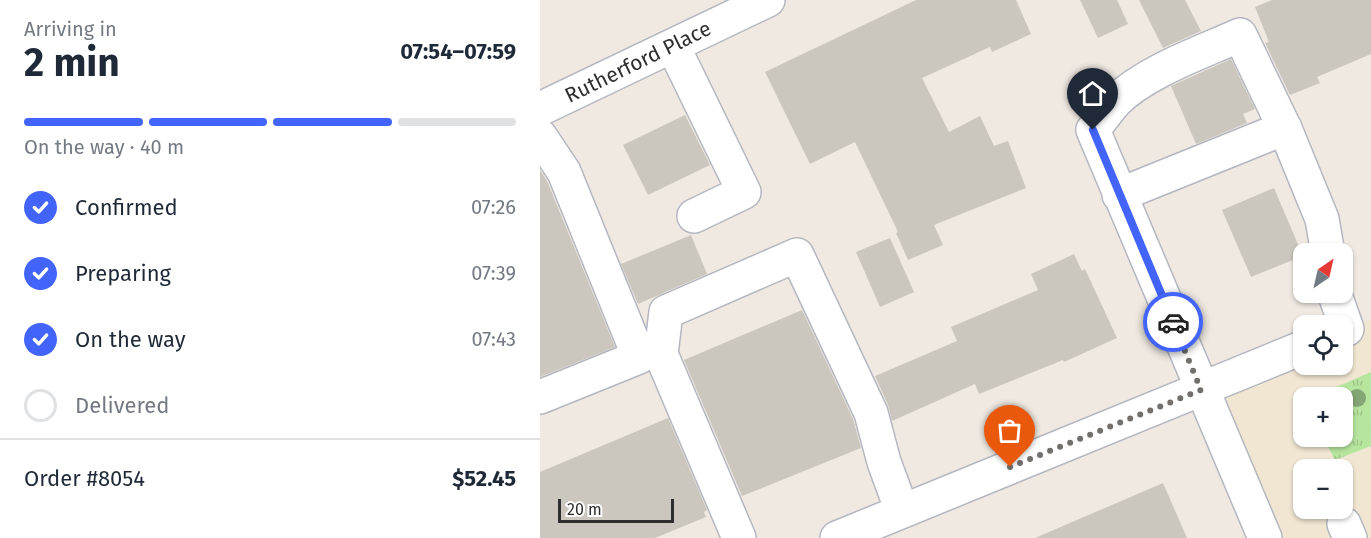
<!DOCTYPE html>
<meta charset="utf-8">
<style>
:root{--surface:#fff;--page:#f2f2f3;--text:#1f2937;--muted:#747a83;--line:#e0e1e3;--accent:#4264fb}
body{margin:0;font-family:"Fira Sans",sans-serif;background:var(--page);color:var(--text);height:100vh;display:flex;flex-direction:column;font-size:22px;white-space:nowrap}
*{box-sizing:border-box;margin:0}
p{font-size:20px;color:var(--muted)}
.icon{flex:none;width:33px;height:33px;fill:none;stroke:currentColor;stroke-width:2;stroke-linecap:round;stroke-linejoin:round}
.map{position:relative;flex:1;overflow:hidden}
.panel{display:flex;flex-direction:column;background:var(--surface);width:540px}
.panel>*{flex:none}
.needle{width:39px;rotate:34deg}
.tools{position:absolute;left:753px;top:243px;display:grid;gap:12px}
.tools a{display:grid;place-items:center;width:60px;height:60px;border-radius:12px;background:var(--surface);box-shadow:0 2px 4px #0004;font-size:30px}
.scale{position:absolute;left:18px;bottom:15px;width:116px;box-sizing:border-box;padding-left:6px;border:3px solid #2e2e2e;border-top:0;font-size:16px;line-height:21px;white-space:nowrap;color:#2e2e2e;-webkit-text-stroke:4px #fff;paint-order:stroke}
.pin{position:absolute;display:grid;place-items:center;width:51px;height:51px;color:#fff;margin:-62px -26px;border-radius:50% 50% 50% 0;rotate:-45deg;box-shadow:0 0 6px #0007}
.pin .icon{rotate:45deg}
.courier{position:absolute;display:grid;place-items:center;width:60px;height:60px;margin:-30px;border:4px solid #4264fb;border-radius:50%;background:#fff;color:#222;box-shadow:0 2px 8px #0007}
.overview em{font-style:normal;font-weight:700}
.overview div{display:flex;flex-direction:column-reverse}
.overview{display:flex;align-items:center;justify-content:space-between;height:102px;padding:0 24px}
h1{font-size:39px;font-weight:700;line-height:45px}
.bar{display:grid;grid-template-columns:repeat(4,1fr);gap:9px 6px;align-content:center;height:72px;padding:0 24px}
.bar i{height:8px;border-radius:4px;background:var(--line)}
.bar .current{background:var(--accent)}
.bar p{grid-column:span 4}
.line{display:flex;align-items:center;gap:15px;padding:0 24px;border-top:2px solid var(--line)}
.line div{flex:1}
ol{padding:0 24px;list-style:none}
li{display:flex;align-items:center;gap:18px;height:66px}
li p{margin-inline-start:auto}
li .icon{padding:6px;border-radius:50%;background:var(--accent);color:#fff;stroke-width:4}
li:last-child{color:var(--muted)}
li i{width:33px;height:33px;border:3px solid var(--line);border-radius:50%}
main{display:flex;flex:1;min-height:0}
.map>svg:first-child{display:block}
.education{fill:#f0e6d1;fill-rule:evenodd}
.grass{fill:url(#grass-tufts)}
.building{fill:#cbc7bf}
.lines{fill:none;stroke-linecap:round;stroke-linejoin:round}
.minor-casing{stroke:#b4b7c1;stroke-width:36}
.minor{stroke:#fff;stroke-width:33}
.tree{fill:#84a574}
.done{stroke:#726f6d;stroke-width:6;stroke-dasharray:0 10.8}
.route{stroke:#4264fb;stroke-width:8}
.labels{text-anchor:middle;stroke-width:6;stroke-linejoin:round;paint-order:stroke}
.street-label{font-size:21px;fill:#2e2e2e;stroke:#fff}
</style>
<main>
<section class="panel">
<div class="overview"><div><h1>2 min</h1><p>Arriving in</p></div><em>07:54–07:59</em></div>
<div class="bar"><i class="current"></i><i class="current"></i><i class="current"></i><i></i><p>On the way · 40 m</p></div>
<ol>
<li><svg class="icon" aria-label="check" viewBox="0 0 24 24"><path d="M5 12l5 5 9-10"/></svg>Confirmed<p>07:26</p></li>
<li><svg class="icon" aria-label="check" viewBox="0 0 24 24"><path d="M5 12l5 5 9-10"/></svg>Preparing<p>07:39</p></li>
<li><svg class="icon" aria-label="check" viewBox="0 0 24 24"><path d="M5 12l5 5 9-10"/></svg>On the way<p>07:43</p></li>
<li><i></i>Delivered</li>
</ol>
<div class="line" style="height:78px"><div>Order #8054</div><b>$52.45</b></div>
</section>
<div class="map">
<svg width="831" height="538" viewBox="0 0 831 538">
<defs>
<pattern id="grass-tufts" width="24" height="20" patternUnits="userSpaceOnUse" patternTransform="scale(1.5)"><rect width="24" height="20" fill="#b6e59e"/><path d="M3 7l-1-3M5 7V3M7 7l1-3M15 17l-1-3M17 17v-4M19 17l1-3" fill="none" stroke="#9dc588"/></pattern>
</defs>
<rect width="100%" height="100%" fill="#efe9e1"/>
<!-- education -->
<path class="education" d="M 831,319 L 831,538 L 725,538 L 661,390 L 764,364 L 802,364 L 803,331 ZM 764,398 L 802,398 L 802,436 L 764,436 ZM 764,470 L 802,470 L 802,508 L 764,508 Z"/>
<!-- grass -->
<path class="grass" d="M 831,372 L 831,446 L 795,460 L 783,437 L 802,436 L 802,398 L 773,397 Z"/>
<!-- building -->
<path class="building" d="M 376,0 L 476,0 L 491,34 L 452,52 L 450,47 L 382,78 L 409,132 L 440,116 L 454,146 L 468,141 L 486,188 L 394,225 L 403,245 L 368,260 L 356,233 L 358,232 L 315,142 L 270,164 L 225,72 Z
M 540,0 L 577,0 L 588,24 L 558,38 Z
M 599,0 L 645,0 L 661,31 L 623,48 Z
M 732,0 L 831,0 L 831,54 L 777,77 L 780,83 L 750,95 L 725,43 L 729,42 L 715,7 Z
M 691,59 L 715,109 L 703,114 L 707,123 L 656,144 L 631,86 Z
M 145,115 L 170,165 L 108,195 L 83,145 Z
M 0,170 L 7,181 L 75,347 L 0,377 Z
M 734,188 L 763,256 L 711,277 L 682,210 Z
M 151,235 L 167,274 L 98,304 L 81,264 Z
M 350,238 L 374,292 L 340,307 L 316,252 Z
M 534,254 L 542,271 L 545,269 L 577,338 L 524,362 L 523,360 L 439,394 L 435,384 L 352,421 L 348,405 L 335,376 L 417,341 L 411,327 L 498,290 L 491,274 Z
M 262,310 L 313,419 L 321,448 L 202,496 L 144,360 Z
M 128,418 L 167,510 L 164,512 L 166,517 L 115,538 L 0,538 L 0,472 Z
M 623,483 L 647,538 L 495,538 Z"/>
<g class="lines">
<!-- minor casing -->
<g class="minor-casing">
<path id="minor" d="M 133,46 L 204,192 L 154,216
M 0,109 L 228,0
M 0,136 L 24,172 L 99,357 L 0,397
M 579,195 L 745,128
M 794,292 L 807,329
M 804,524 L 810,538
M 199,538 L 121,354 L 126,312 L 257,255 L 331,413 L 344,462 L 362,511
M 297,538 L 764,347
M 725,538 L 553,130 C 560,121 568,110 576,101 C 605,72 662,52 700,35 L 746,131 L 782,219 L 788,254"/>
</g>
<!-- minor -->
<use href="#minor" class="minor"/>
</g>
<!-- trees -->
<circle class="tree" cx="817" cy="398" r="9"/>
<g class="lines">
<!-- done -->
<path class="done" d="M 470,467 L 661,390 L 633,322"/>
<!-- route -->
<path class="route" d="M 553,130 L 633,322"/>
</g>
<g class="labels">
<!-- street labels -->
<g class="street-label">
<text transform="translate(98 62) rotate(-26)" y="7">Rutherford Place</text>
</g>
</g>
</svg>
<div class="tools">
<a><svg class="needle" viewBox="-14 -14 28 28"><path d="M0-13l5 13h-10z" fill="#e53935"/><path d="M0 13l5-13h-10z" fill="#747a83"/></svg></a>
<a><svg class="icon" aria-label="locate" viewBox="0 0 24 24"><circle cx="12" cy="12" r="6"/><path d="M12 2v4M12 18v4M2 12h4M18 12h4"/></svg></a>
<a>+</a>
<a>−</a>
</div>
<div class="scale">20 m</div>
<div class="pin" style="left:470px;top:467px;background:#ea580c"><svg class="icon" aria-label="bag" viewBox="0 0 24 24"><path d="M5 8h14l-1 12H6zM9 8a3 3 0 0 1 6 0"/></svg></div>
<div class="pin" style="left:553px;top:130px;background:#1f2937"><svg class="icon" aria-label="home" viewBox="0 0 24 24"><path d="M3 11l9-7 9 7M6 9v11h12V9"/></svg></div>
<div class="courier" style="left:633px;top:322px"><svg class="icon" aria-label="car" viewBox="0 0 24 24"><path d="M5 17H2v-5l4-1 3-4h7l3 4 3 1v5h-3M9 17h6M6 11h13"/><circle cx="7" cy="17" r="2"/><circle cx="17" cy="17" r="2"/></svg></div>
</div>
</main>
